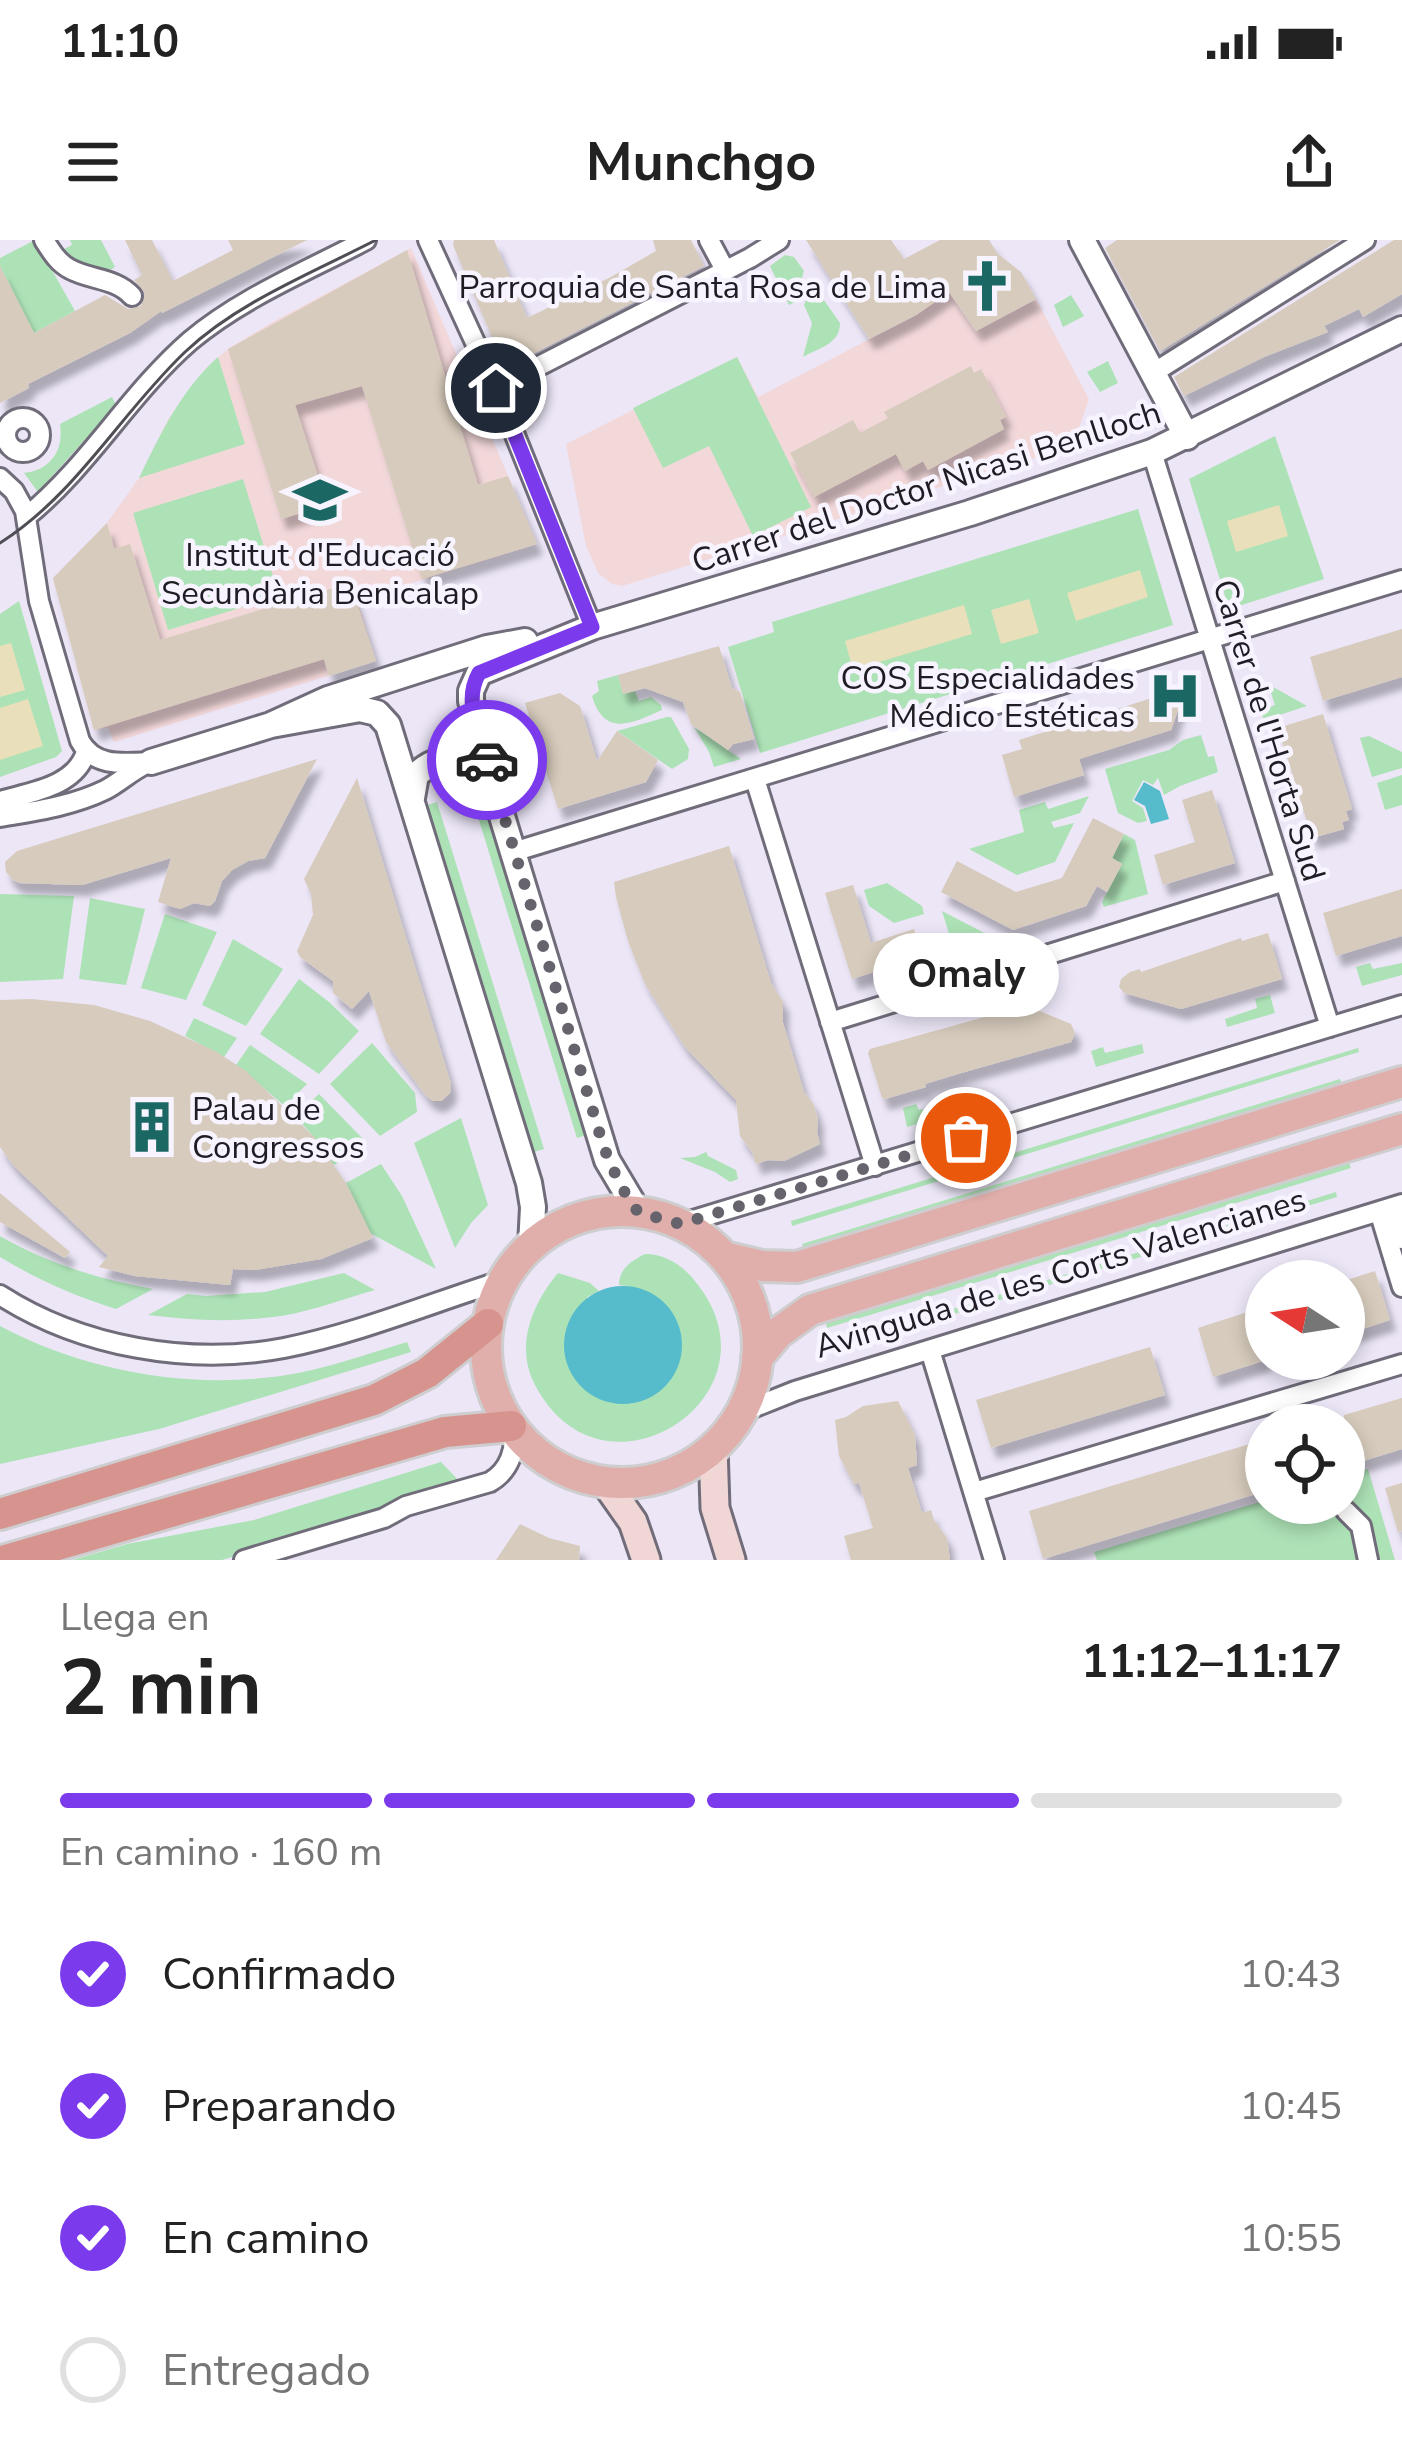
<!DOCTYPE html>
<html lang="es">
<meta charset="utf-8">
<style>
:root{--surface:#fff;--page:#f2f2f2;--text:#222;--muted:#767676;--line:#e0e0e0;--accent:#7c3aed}
body{margin:0;font-family:"Nunito Sans",sans-serif;background:var(--page);color:var(--text);height:100vh;display:flex;flex-direction:column;font-size:45px;white-space:nowrap}
*{box-sizing:border-box;margin:0}
p{font-size:39px;color:var(--muted)}
.icon{flex:none;width:66px;height:66px;fill:none;stroke:currentColor;stroke-width:2;stroke-linecap:round;stroke-linejoin:round}
.map{position:relative;height:1320px;overflow:hidden}
.sheet{display:flex;flex-direction:column;background:var(--surface);flex:1}
.sheet>*{flex:none}
.needle{width:78px;rotate:282deg}
.fabs{position:absolute;left:1245px;top:1020px;display:grid;gap:24px}
.fabs a{display:grid;place-items:center;width:120px;height:120px;border-radius:50%;background:var(--surface);box-shadow:0 6px 18px #0003;font-size:60px}
.pin{position:absolute;display:grid;place-items:center;width:102px;height:102px;color:#fff;margin:-51px;border:6px solid #fff;border-radius:50%;box-shadow:0 3px 12px #0007}
.courier{position:absolute;display:grid;place-items:center;width:120px;height:120px;margin:-60px;border:9px solid #7c3aed;border-radius:50%;background:#fff;color:#222;box-shadow:0 3px 15px #0007}
.bubble{position:absolute;height:84px;border-radius:42px;background:var(--surface);box-shadow:0 6px 18px #0003;font-size:39px;font-weight:700;line-height:84px;text-align:center}
.overview em{font-style:normal;font-weight:700}
.overview div{display:flex;flex-direction:column-reverse}
.overview{display:flex;align-items:center;justify-content:space-between;height:204px;padding:0 60px}
h1{font-size:78px;font-weight:700;line-height:90px}
.bar{display:grid;grid-template-columns:repeat(4,1fr);gap:18px 12px;align-content:center;height:144px;padding:0 60px}
.bar i{height:15px;border-radius:9px;background:var(--line)}
.bar .active{background:var(--accent)}
.bar p{grid-column:span 4}
ol{padding:0 60px;list-style:none}
li{display:flex;align-items:center;gap:36px;height:132px}
li p{margin-inline-start:auto}
li .icon{padding:12px;border-radius:50%;background:var(--accent);color:#fff;stroke-width:4}
li:last-child{color:var(--muted)}
li i{width:66px;height:66px;border:6px solid var(--line);border-radius:50%}
.status{display:flex;justify-content:space-between;align-items:center;height:84px;padding:0 60px;background:var(--surface);direction:ltr}
.status svg{height:33px;fill:currentColor}
header{display:flex;justify-content:space-between;align-items:center;height:156px;padding:0 60px;background:var(--surface);font-size:54px;font-weight:700}
.map>svg:first-child{display:block}
.education{fill:#f3d8da}
.green{fill:#ade2b6}
.sand{fill:#e9e0bb}
.water{fill:#56bccc}
.building{fill:#d6cbbc;filter:url(#shadow)}
.lines{fill:none;stroke-linecap:round;stroke-linejoin:round}
.minor-casing{stroke:#716c7a;stroke-width:24}
.tertiary-casing{stroke:#716c7a;stroke-width:30}
.secondary-casing{stroke:#716c7a;stroke-width:33}
.primary-casing{stroke:#cecdcf;stroke-width:36}
.trunk-casing{stroke:#cecdcf;stroke-width:36}
.minor{stroke:#fff;stroke-width:18}
.tertiary{stroke:#fff;stroke-width:24}
.secondary{stroke:#f0d7d5;stroke-width:27}
.primary{stroke:#e1afab;stroke-width:30}
.trunk{stroke:#d7948f;stroke-width:30}
.tram{stroke:#504d55;stroke-width:3}
.done{stroke:#67636d;stroke-width:12;stroke-dasharray:0 21.6}
.route{stroke:#7c3aed;stroke-width:15}
.labels{text-anchor:middle;stroke-width:9;stroke-linejoin:round;paint-order:stroke}
.poi-label{font-size:33px;fill:#1f1d23;stroke:#f8f4ff;text-anchor:end}
.street-label{font-size:33px;fill:#1f1d23;stroke:#f8f4ff}
</style>
<div class="status"><b>11:10</b><svg viewBox="0 0 49 12"><path d="M0 12V9h3v3zM5 12V6h3v6zM10 12V3h3v9zM15 12V0h3v12zM26 1h20v11H26zM47 4h2v5h-2z"/></svg></div>
<header><svg class="icon" aria-label="menu" viewBox="0 0 24 24"><path d="M4 6h16M4 12h16M4 18h16"/></svg>Munchgo<svg class="icon" aria-label="share" viewBox="0 0 24 24"><path d="M12 15V3M7 8l5-5 5 5M5 13v7h14v-7"/></svg></header>
<div class="map">
<svg width="1402" height="1320" viewBox="0 0 1402 1320">
<defs>
<filter id="shadow"><feDropShadow dx="6" dy="11" stdDeviation="3" flood-color="#0004"/></filter>
</defs>
<rect width="100%" height="100%" fill="#ece6f7"/>
<!-- education -->
<path class="education" d="M 411,8 L 537,304 L 357,360 L 376,421 L 114,502 L 108,487 L 94,490 L 76,425 L 81,424 L 53,341 L 72,334 L 68,323 L 107,283 L 139,238 L 169,178 L 206,128 L 228,109 L 271,83 Z
M 949,52 L 976,91 L 1036,59 L 1089,159 L 1073,206 L 622,346 L 612,344 L 598,333 L 586,306 L 566,204 L 737,117 L 758,157 L 914,76 Z"/>
<!-- green -->
<path class="green" d="M 35,0 L 75,71 L 34,93 L 0,26 L 0,18 Z
M 70,0 L 101,0 L 115,27 L 104,34 L 67,23 L 62,10 L 72,5 Z
M 785,15 L 794,17 L 804,31 L 795,62 L 789,65 L 770,26 Z
M 812,43 L 840,83 C 840,104 819,108 803,117 L 812,83 L 804,65 Z
M 1071,55 L 1084,76 L 1063,87 L 1054,65 Z
M 218,117 L 245,204 L 139,238 C 160,195 181,150 218,117 Z
M 737,117 L 811,267 L 753,296 L 709,206 L 663,228 L 633,168 Z
M 1108,121 L 1118,143 L 1100,152 L 1087,132 Z
M 112,157 L 116,165 L 38,252 L 24,233 C 51,230 64,210 60,184 Z
M 1275,196 L 1324,339 L 1229,369 L 1189,239 Z
M 243,239 L 279,356 L 168,390 L 133,273 Z
M 1138,269 L 1173,385 L 760,513 L 728,407 L 774,392 L 772,382 Z
M 19,361 L 62,511 L 56,517 L 0,537 L 0,374 Z
M 618,435 L 623,454 L 635,451 L 639,461 L 651,457 L 661,465 L 662,470 C 631,484 604,497 592,456 L 599,451 L 597,441 Z
M 1268,444 L 1307,466 L 1264,480 L 1260,470 L 1275,465 Z
M 667,477 L 671,477 L 689,509 L 688,519 L 672,529 L 617,491 Z
M 694,487 L 741,519 L 714,527 L 709,512 Z
M 1201,495 L 1208,517 L 1214,516 L 1218,532 L 1180,546 L 1164,555 L 1158,538 L 1153,545 L 1143,540 L 1132,561 L 1143,568 L 1147,581 L 1138,583 L 1118,573 L 1105,529 L 1169,510 L 1183,500 Z
M 1369,496 L 1402,512 L 1402,528 L 1372,537 L 1360,498 Z
M 1402,535 L 1402,565 L 1385,570 L 1377,543 Z
M 480,548 L 587,895 L 577,898 L 470,551 Z
M 1089,556 L 1080,573 L 1051,582 L 1054,588 L 1074,583 L 1055,622 L 1017,635 L 969,609 L 1024,592 L 1019,570 L 1045,562 L 1048,569 Z
M 437,562 L 544,909 L 534,912 L 427,565 Z
M 1124,594 L 1135,600 L 1148,654 L 1104,667 L 1102,662 L 1122,624 L 1112,618 Z
M 887,643 L 922,666 L 924,674 L 894,683 L 869,666 L 864,650 Z
M 0,654 L 74,656 L 63,739 L 0,742 Z
M 90,658 L 145,669 L 126,745 L 79,739 Z
M 942,671 L 998,700 L 955,713 Z
M 165,674 L 217,692 L 186,760 L 141,748 Z
M 233,699 L 283,729 L 246,786 L 202,765 Z
M 1370,723 L 1373,729 L 1402,723 L 1402,735 L 1362,746 L 1356,727 Z
M 299,739 L 329,762 L 359,791 L 319,834 L 260,794 Z
M 1270,755 L 1275,773 L 1227,787 L 1225,779 L 1257,768 L 1255,759 Z
M 194,778 L 237,798 L 224,817 L 185,796 Z
M 372,803 L 415,853 L 417,872 L 380,896 L 330,844 Z
M 1142,804 L 1144,813 L 1096,827 L 1091,811 L 1103,807 L 1105,813 Z
M 250,805 L 307,844 L 285,866 L 236,825 Z
M 1358,808 L 1359,812 L 792,986 L 791,981 Z
M 1340,839 L 1342,844 L 804,1009 L 802,1004 Z
M 319,854 L 368,904 L 334,925 L 314,897 L 295,876 Z
M 955,861 L 958,871 L 907,887 L 903,868 L 916,864 L 919,870 Z
M 461,878 L 488,965 L 471,983 L 455,1008 L 414,903 Z
M 706,912 L 708,916 L 736,930 L 738,939 L 730,942 L 715,932 L 680,918 L 695,917 Z
M 1349,923 L 1351,928 L 827,1088 L 826,1083 Z
M 381,924 L 402,956 L 436,1029 L 370,993 L 346,943 Z
M 1336,952 L 1337,957 L 833,1111 L 831,1106 Z
M 0,996 C 49,1024 98,1039 153,1049 L 116,1069 C 75,1056 38,1040 0,1017 Z
M 645,1014 C 667,1014 685,1027 698,1045 C 785,1157 601,1276 534,1143 C 515,1104 533,1063 558,1033 L 590,1043 L 599,1051 L 587,1057 L 608,1162 C 698,1170 710,1054 619,1045 C 619,1029 631,1021 645,1014 Z
M 344,1033 L 375,1050 C 347,1058 320,1068 292,1074 C 244,1083 196,1081 148,1075 L 187,1054 L 206,1056 L 265,1052 Z
M 0,1086 C 85,1131 185,1149 281,1136 C 324,1130 366,1114 407,1102 L 411,1112 L 159,1189 L 0,1224 Z
M 441,1222 L 463,1245 L 222,1320 L 72,1320 L 127,1304 L 254,1280 Z
M 1368,1229 L 1395,1320 L 1097,1320 L 1094,1312 L 1266,1260 L 1266,1263 L 1344,1263 L 1344,1236 Z"/>
<!-- sand -->
<path class="sand" d="M 1279,265 L 1288,296 L 1236,312 L 1227,281 Z
M 1140,330 L 1148,357 L 1076,381 L 1067,353 Z
M 1029,359 L 1039,393 L 1001,404 L 991,370 Z
M 964,365 L 972,394 L 853,430 L 845,401 Z
M 11,403 L 25,450 L 0,457 L 0,406 Z
M 28,459 L 43,506 L 0,520 L 0,468 Z"/>
<!-- water -->
<path class="water" d="M 1144,542 L 1160,551 L 1169,579 L 1151,584 L 1145,566 L 1134,560 Z
M564 1105a59 59 0 1 1 118 0a59 59 0 1 1-118 0Z"/>
<!-- building -->
<path class="building" d="M 125,0 L 152,0 L 173,41 L 233,10 L 228,0 L 307,0 L 162,73 L 161,71 L 130,93 L 28,144 L 29,148 L 0,163 L 0,26 L 34,93 L 105,55 L 128,69 L 141,66 L 145,53 L 134,40 L 142,35 Z
M 454,0 L 494,0 L 527,78 L 609,38 L 656,11 L 653,0 L 691,0 L 704,26 L 505,128 L 453,5 Z
M 806,0 L 891,0 L 904,19 L 940,0 L 989,0 L 998,14 L 1021,32 L 1036,59 L 976,91 L 949,52 L 916,75 L 869,99 Z
M 1117,0 L 1340,0 L 1160,111 L 1105,8 Z
M 1394,0 L 1402,0 L 1402,54 L 1363,77 L 1359,69 L 1324,86 L 1328,92 L 1264,117 L 1184,156 L 1174,137 Z
M 407,10 L 478,245 L 508,236 L 537,304 L 422,339 L 362,146 L 295,165 L 327,265 L 281,279 L 228,109 Z
M 971,126 L 974,133 L 981,129 L 1006,177 L 1000,180 L 1004,189 L 928,230 L 923,221 L 905,231 L 896,214 L 814,257 L 790,213 L 853,180 L 860,193 L 888,178 L 884,172 Z
M 107,283 L 114,309 L 130,304 L 160,400 L 350,343 L 376,421 L 329,436 L 324,419 L 94,490 L 53,338 Z
M 1402,389 L 1402,437 L 1323,461 L 1310,417 Z
M 719,406 L 732,448 L 740,452 L 754,499 L 733,504 L 728,510 L 691,484 L 683,462 L 645,448 L 623,454 L 618,435 Z
M 1171,452 L 1177,454 L 1181,462 L 1171,490 L 1079,519 L 1084,535 L 1014,557 L 1002,515 L 1022,509 L 1019,500 Z
M 560,453 L 580,466 L 597,521 L 617,491 L 658,520 L 646,542 L 558,569 L 525,463 Z
M 1323,474 L 1352,569 L 1346,571 L 1349,580 L 1342,582 L 1344,589 L 1312,598 L 1278,488 Z
M 317,519 L 265,618 L 248,621 L 232,630 L 222,641 L 215,661 L 210,666 L 194,663 L 180,669 L 158,662 L 171,618 L 82,645 L 19,643 L 13,640 L 6,632 L 5,622 L 17,611 Z
M 357,538 L 451,844 L 450,853 L 441,861 L 433,861 L 426,856 L 386,802 L 369,751 L 352,769 L 333,753 L 333,741 L 300,717 L 297,711 L 313,675 L 311,654 L 304,639 Z
M 1212,550 L 1235,623 L 1163,645 L 1154,615 L 1195,602 L 1182,560 Z
M 1093,578 L 1124,594 L 1112,618 L 1122,624 L 1107,652 L 1097,646 L 1086,666 L 1013,690 L 941,652 L 957,621 L 1016,652 L 1062,638 Z
M 729,606 L 771,743 L 783,762 L 783,783 L 804,852 L 813,863 L 818,879 L 817,892 L 820,904 L 784,921 L 768,920 L 756,924 L 752,912 L 740,896 L 736,860 L 684,806 L 645,744 L 628,701 L 616,657 L 614,642 Z
M 853,645 L 871,703 L 914,689 L 916,695 L 928,703 L 919,705 L 923,716 L 852,739 L 825,653 Z
M 1402,649 L 1402,696 L 1336,716 L 1323,673 Z
M 1268,693 L 1282,739 L 1181,769 L 1124,753 L 1119,747 L 1121,739 L 1130,732 L 1140,729 L 1141,732 L 1241,698 L 1242,701 Z
M 1008,758 L 1071,784 L 1075,793 L 1071,802 L 961,833 L 925,844 L 926,847 L 885,859 L 882,858 L 868,813 L 870,809 L 1013,769 Z
M 31,759 L 94,765 L 150,781 L 215,811 L 246,831 L 314,897 L 346,943 L 373,998 L 321,1019 L 255,1030 L 233,1029 L 230,1045 L 135,1036 L 99,1027 L 108,1016 L 13,925 L 0,907 L 0,760 Z
M 0,953 L 70,1012 L 65,1018 L 0,982 Z
M 1375,1031 L 1390,1080 L 1344,1095 L 1344,1041 Z
M 1266,1066 L 1266,1120 L 1213,1137 L 1198,1088 Z
M 1150,1107 L 1165,1155 L 991,1208 L 976,1160 Z
M 1402,1158 L 1402,1209 L 1344,1227 L 1344,1175 Z
M 898,1161 L 915,1195 L 917,1225 L 908,1228 L 922,1273 L 931,1270 L 934,1280 L 947,1298 L 950,1320 L 851,1320 L 844,1296 L 873,1288 L 859,1243 L 854,1244 L 839,1216 L 835,1180 L 846,1177 L 863,1166 Z
M 1266,1199 L 1266,1251 L 1043,1319 L 1029,1271 Z
M 1402,1243 L 1402,1291 L 1398,1292 L 1385,1248 Z
M 520,1284 L 549,1298 L 580,1306 L 579,1320 L 496,1320 Z"/>
<g class="lines">
<!-- minor casing -->
<g class="minor-casing">
<path id="minor" d="M 44,0 C 51,11 58,23 70,29 C 90,40 116,38 132,56
M 428,0 L 496,148 L 592,387
M 709,0 L 725,30
M 1153,133 L 1365,0
M 496,148 L 750,18 L 779,0
M6 195a17 17 0 1 1 34 0a17 17 0 1 1-34 0Z
M 1152,212 L 1330,787
M 0,238 L 14,251 L 25,271 L 39,361 L 80,501 C 95,528 124,523 151,522
M 26,277 C 89,226 129,154 190,101 C 241,58 307,31 366,0
M 755,539 L 875,926
M 0,561 C 31,552 75,547 86,512
M 0,577 C 35,571 72,566 105,550 C 119,543 131,531 146,524
M 513,612 L 1402,340
M 830,782 L 1285,641
M 1392,967 L 1402,999
M 1379,971 L 1402,1047
M 680,984 L 1402,765
M 0,1055 C 81,1107 189,1126 284,1108 C 359,1093 431,1063 504,1040
M 930,1110 L 994,1320
M 740,1173 L 795,1151 L 1402,964
M 974,1252 L 1402,1124
M 1346,1271 L 1361,1286 L 1368,1320
M 244,1320 L 384,1278 L 406,1266 L 490,1242 C 509,1231 517,1209 513,1188"/>
</g>
<!-- tertiary casing -->
<g class="tertiary-casing">
<path id="tertiary" d="M 1082,0 L 1187,197
M 271,485 L 360,469 L 377,473 L 388,485 L 529,943 L 533,967 L 531,1006
M 151,522 L 271,485 L 328,459 L 487,408 L 525,401
M 412,558 L 416,535 C 430,522 461,508 475,526 C 478,529 483,542 484,546
M 638,972 L 607,920 L 501,573 L 471,461 L 471,451 L 479,433 L 592,387 L 970,273 L 1152,212 L 1402,89"/>
</g>
<!-- secondary casing -->
<g class="secondary-casing">
<path id="secondary" d="M 713,1207 L 715,1268 L 731,1320
M 605,1242 L 633,1282 L 646,1320"/>
</g>
<!-- primary casing -->
<g class="primary-casing">
<path id="primary" d="M486 1107a136 136 0 1 1 272 0a136 136 0 1 1-272 0Z
M 724,1017 L 762,1026 L 797,1027 L 1402,842
M 757,1118 L 778,1093 L 810,1070 L 1402,889"/>
</g>
<!-- trunk casing -->
<g class="trunk-casing">
<path id="trunk" d="M 0,1274 L 374,1160 L 427,1133 L 488,1084
M 6,1320 L 445,1192 L 511,1186"/>
</g>
<!-- minor -->
<use href="#minor" class="minor"/>
<!-- tertiary -->
<use href="#tertiary" class="tertiary"/>
<!-- secondary -->
<use href="#secondary" class="secondary"/>
<!-- primary -->
<use href="#primary" class="primary"/>
<!-- trunk -->
<use href="#trunk" class="trunk"/>
<!-- tram -->
<path class="tram" d="M 0,303 C 77,254 120,174 185,112 C 238,62 312,33 376,0"/>
</g>
<g class="lines">
<!-- done -->
<path class="done" d="M 487,520 L 604,908 L 620,945 L 638,972 L 680,984 L 966,898"/>
<!-- route -->
<path class="route" d="M 487,520 C 479,491 463,461 479,433 L 592,387 L 496,148"/>
</g>
<!-- icons -->
<defs>
<g id="church-bare" transform="scale(4.14)"><path d="M-1.2-6h2.4v3.5h3.3v2.4h-3.3V6h-2.4V-.1h-3.3v-2.4h3.3Z" fill="#1b6763" stroke="#f8f4ff" stroke-width="2.5" paint-order="stroke"/></g>
<g id="school-bare" transform="scale(4.14)"><path d="M0-5L7-2L0 1L-7-2ZM-4 1L0 2.5L4 1V4Q0 6-4 4Z" fill="#1b6763" stroke="#f8f4ff" stroke-width="2.5" paint-order="stroke"/></g>
<g id="hospital-bare" transform="scale(4.14)"><path d="M-5-5h3v3.5h4V-5h3V5h-3V1.5h-4V5h-3Z" fill="#1b6763" stroke="#f8f4ff" stroke-width="2.5" paint-order="stroke"/></g>
<g id="building-bare" transform="scale(4.14)"><path d="M-4-6H4V6H1V3H-1V6H-4ZM-2.5-4.3h1.7v1.8h-1.7ZM.8-4.3h1.7v1.8H.8ZM-2.5-1h1.7V.8h-1.7ZM.8-1h1.7V.8H.8Z" fill="#1b6763" stroke="#f8f4ff" stroke-width="2.5" paint-order="stroke"/></g>
</defs>
<g fill-rule="evenodd">
<use href="#church-bare" x="987" y="46"/>
<use href="#school-bare" x="320" y="260"/>
<use href="#hospital-bare" x="1175" y="456"/>
<use href="#building-bare" x="152" y="887"/>
</g>
<g class="labels">
<!-- poi labels -->
<g class="poi-label">
<text x="947" y="58">Parroquia de Santa Rosa de Lima</text>
<text x="320" y="326" text-anchor="middle">Institut d'Educació<tspan x="320" dy="38">Secundària Benicalap</tspan></text>
<text x="1135" y="449">COS Especialidades<tspan x="1135" dy="38">Médico Estéticas</tspan></text>
<text x="192" y="880" text-anchor="start">Palau de<tspan x="192" dy="38">Congressos</tspan></text>
</g>
<!-- street labels -->
<g class="street-label">
<text transform="translate(926 246) rotate(-18)" y="12">Carrer del Doctor Nicasi Benlloch</text>
<text transform="translate(1270 490) rotate(73)" y="12">Carrer de l'Horta Sud</text>
<text transform="translate(1060 1032) rotate(-17)" y="12">Avinguda de les Corts Valencianes</text>
</g>
</g>
</svg>
<div class="fabs">
<a><svg class="needle" viewBox="-14 -14 28 28"><path d="M0-13l5 13h-10z" fill="#e53935"/><path d="M0 13l5-13h-10z" fill="#767676"/></svg></a>
<a><svg class="icon" aria-label="locate" viewBox="0 0 24 24"><circle cx="12" cy="12" r="6"/><path d="M12 2v4M12 18v4M2 12h4M18 12h4"/></svg></a>
</div>
<div class="pin" style="left:966px;top:898px;background:#ea580c"><svg class="icon" aria-label="bag" viewBox="0 0 24 24"><path d="M5 8h14l-1 12H6zM9 8a3 3 0 0 1 6 0"/></svg></div>
<div class="pin" style="left:496px;top:148px;background:#1f2937"><svg class="icon" aria-label="home" viewBox="0 0 24 24"><path d="M3 11l9-7 9 7M6 9v11h12V9"/></svg></div>
<div class="courier" style="left:487px;top:520px"><svg class="icon" aria-label="car" viewBox="0 0 24 24"><path d="M5 17H2v-5l4-1 3-4h7l3 4 3 1v5h-3M9 17h6M6 11h13"/><circle cx="7" cy="17" r="2"/><circle cx="17" cy="17" r="2"/></svg></div>
<div class="bubble" style="left:873px;top:693px;width:186px">Omaly</div>
</div>
<section class="sheet">
<div class="overview"><div><h1>2 min</h1><p>Llega en</p></div><em>11:12–11:17</em></div>
<div class="bar"><i class="active"></i><i class="active"></i><i class="active"></i><i></i><p>En camino · 160 m</p></div>
<ol>
<li><svg class="icon" aria-label="check" viewBox="0 0 24 24"><path d="M5 12l5 5 9-10"/></svg>Confirmado<p>10:43</p></li>
<li><svg class="icon" aria-label="check" viewBox="0 0 24 24"><path d="M5 12l5 5 9-10"/></svg>Preparando<p>10:45</p></li>
<li><svg class="icon" aria-label="check" viewBox="0 0 24 24"><path d="M5 12l5 5 9-10"/></svg>En camino<p>10:55</p></li>
<li><i></i>Entregado</li>
</ol>
</section>
